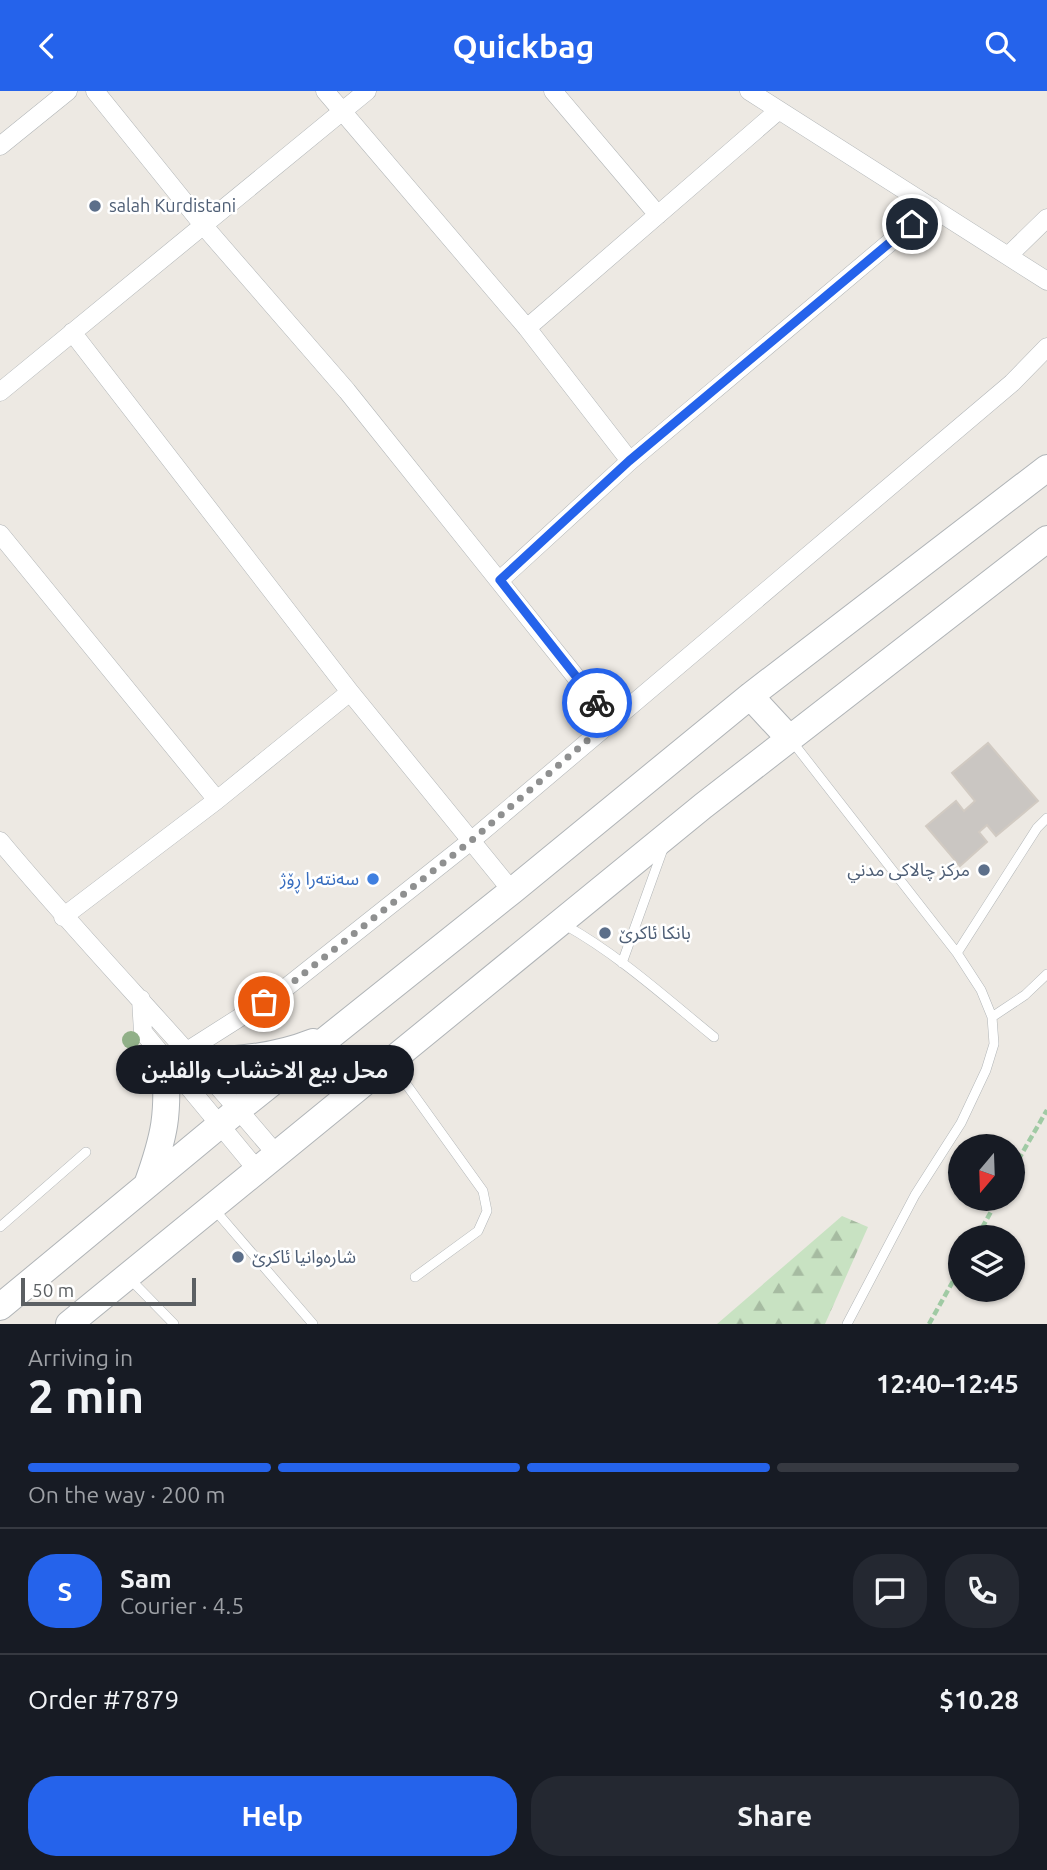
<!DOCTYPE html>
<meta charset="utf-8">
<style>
:root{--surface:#171b24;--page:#242831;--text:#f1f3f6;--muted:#9ea1a6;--line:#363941;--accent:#2563eb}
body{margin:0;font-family:Ubuntu,"Noto Sans Arabic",sans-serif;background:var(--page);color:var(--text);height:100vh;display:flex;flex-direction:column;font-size:26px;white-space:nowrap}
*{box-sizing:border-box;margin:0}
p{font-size:23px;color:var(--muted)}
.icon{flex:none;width:38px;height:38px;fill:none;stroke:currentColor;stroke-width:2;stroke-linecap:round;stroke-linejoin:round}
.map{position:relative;height:1233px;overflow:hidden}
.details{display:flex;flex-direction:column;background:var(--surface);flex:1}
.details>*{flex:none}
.needle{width:46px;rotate:199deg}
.tools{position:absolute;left:948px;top:1043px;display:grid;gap:14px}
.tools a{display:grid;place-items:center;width:77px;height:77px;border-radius:50%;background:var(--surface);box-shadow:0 2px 5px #0004;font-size:35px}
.scale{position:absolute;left:21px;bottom:18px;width:175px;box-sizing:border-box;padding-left:7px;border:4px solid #5c6063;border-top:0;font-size:19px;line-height:24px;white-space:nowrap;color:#5c6063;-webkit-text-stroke:5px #fff;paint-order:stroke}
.pin{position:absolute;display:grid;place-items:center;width:60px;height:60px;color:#fff;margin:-30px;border:4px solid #fff;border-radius:50%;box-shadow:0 2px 7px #0007}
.courier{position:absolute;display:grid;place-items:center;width:70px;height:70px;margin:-35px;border:5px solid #2563eb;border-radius:50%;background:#fff;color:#222;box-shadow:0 2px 9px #0007}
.bubble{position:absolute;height:49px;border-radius:24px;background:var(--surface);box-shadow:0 2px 5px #0004;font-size:23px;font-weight:600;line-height:49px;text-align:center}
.summary em{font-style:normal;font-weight:600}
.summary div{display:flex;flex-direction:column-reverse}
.summary{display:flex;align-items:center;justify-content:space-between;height:119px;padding:0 28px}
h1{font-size:46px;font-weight:600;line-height:52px}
.bar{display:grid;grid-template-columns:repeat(4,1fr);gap:10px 7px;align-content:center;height:84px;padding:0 28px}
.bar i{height:9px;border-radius:5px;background:var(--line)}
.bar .on{background:var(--accent)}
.bar p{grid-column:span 4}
.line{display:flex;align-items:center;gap:18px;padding:0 28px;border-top:2px solid var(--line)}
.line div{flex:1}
.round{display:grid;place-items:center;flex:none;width:74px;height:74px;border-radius:28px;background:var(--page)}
.cta{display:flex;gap:14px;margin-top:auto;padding:14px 28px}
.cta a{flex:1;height:80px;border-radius:28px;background:var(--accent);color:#fff;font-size:28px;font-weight:600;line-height:80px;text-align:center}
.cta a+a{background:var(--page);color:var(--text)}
header{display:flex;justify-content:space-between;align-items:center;height:91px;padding:0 28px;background:var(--accent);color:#fff;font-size:32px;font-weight:600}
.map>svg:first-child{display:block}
.forest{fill:url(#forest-firs)}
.building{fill:#cac6c2;stroke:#d1cac2;stroke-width:2}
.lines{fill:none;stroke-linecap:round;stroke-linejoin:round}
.service-casing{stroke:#b1b5b7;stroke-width:10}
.minor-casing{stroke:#b1b5b7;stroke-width:19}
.secondary-casing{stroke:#b0b4b7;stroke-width:28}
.path{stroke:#a0caa4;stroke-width:4.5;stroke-dasharray:7 3.5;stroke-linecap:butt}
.service{stroke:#fff;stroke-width:9}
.minor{stroke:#fff;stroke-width:18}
.secondary{stroke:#fff;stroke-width:26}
.tree{fill:#91b088}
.done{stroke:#8f9090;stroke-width:7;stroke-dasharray:0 12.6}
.route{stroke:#2563eb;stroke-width:9}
.service-dot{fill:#5c6f8a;stroke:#fff;stroke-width:2.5}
.shop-dot{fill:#3f7fe0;stroke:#fff;stroke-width:2.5}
.labels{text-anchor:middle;stroke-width:5;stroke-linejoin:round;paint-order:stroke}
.service-label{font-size:18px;fill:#4e5e75;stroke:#fff;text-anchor:start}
.shop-label{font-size:18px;fill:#366cbe;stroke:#fff;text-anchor:end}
</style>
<header><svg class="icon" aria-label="back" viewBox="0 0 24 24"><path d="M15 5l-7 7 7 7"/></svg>Quickbag<svg class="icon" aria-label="search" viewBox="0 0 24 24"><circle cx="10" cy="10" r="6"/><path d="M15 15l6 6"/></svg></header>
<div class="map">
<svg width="1047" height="1233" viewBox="0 0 1047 1233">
<defs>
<pattern id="forest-firs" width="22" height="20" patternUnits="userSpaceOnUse" patternTransform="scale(1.75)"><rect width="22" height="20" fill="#c8e2c2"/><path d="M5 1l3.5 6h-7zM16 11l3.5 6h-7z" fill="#a6bba1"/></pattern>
</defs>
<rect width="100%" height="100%" fill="#ede9e3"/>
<!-- forest -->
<path class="forest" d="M 842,1125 L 868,1136 L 825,1233 L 717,1233 Z"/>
<!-- building -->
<path class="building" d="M 988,652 L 1038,710 L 996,745 L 987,734 L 979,741 L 987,751 L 960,775 L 926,735 L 956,710 L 964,720 L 975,710 L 952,682 Z"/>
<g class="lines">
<!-- service casing -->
<g class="service-casing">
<path id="service" d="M 791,649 L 957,862 L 981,899 L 992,926 L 994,953 L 986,979 L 961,1032 L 915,1104 L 847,1233
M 565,834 C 619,864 666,907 714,946
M 957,862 L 1037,737 L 1047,727
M 622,872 L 663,758
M 992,926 L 1025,904 L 1047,883
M 391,972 L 483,1100 L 487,1120 L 478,1140 L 415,1186
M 214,1118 L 313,1233
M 0,1136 L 86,1061
M 128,1186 L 174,1233"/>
</g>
<!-- minor casing -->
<g class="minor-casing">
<path id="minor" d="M 95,0 L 203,134 L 347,300 L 611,630
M 325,0 L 527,237 L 630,370
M 553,0 L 658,124
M 749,0 L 1047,190
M 0,55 L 68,0
M 1009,164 L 1047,127
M 527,237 L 779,19
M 72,241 L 350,601 L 512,800
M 0,301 L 367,0
M 0,443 L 217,709
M 500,489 L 630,370 L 932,116
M 0,750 C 89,857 187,956 276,1063
M 63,826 L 217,709 L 350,601
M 141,908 L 143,941 L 258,1080
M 187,960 L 283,899 L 472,749 L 1012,292 L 1047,256"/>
</g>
<!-- secondary casing -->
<g class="secondary-casing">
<path id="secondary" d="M 750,605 L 789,647
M 196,969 C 237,970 275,966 313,951
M 147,1094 C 165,1044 169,1023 165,970
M 0,1216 L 239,1018 L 512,800 L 750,605 L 1047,377
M 69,1233 L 703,715 L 1047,448"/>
</g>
<!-- path -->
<path class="path" d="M 1013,1078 L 1047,1019
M 977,1146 L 998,1108
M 929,1233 L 961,1176"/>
<!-- service -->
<use href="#service" class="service"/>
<!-- minor -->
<use href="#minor" class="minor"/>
<!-- secondary -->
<use href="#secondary" class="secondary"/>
</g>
<!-- trees -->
<g class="tree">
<circle cx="131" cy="949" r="9"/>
<circle cx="149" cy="979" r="9"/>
</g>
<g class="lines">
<!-- done -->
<path class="done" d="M 264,911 L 283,899 L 472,749 L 611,629 L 597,612"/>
<!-- route -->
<path class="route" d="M 597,612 L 500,489 L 629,370 L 912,133"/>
</g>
<!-- markers -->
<g class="service-dot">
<circle cx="95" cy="115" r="7"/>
<circle cx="984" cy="779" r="7"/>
<circle cx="605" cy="842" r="7"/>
<circle cx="238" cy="1166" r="7"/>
</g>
<circle class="shop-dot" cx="373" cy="788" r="7"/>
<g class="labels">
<!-- service labels -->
<g class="service-label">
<text x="109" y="121">salah Kurdistani</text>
<text x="970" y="785" text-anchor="end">مركز چالاکى مدني</text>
<text x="619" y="848">بانکا ئاکرێ</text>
<text x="252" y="1172">شارەوانیا ئاکرێ</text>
</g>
<!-- shop labels -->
<g class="shop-label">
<text x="359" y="794">سەنتەرا ڕۆژ</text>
</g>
</g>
</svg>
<div class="tools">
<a><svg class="needle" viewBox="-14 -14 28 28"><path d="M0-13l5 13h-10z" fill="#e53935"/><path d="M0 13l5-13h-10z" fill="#9ea1a6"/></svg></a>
<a><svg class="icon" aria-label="layers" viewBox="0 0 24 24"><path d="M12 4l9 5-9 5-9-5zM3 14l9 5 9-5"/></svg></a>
</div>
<div class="scale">50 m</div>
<div class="pin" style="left:264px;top:911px;background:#ea580c"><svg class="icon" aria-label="bag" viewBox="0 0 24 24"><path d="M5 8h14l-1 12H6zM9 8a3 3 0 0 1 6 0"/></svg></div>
<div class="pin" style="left:912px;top:133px;background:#1f2937"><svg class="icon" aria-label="home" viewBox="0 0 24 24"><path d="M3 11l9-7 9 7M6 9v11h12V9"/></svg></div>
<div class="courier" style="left:597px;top:612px"><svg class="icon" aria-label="bike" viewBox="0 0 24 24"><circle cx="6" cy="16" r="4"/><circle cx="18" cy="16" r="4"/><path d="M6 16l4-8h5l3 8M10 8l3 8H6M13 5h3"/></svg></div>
<div class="bubble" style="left:116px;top:954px;width:298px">محل بيع الاخشاب والفلين</div>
</div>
<section class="details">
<div class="summary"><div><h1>2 min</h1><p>Arriving in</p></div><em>12:40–12:45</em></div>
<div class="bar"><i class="on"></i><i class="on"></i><i class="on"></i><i></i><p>On the way · 200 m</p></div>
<div class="line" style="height:126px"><b class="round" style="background:var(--accent);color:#fff">S</b><div><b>Sam</b><p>Courier · 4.5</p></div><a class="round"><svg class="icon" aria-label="chat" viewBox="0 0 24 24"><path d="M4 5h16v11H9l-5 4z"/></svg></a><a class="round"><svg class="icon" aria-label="phone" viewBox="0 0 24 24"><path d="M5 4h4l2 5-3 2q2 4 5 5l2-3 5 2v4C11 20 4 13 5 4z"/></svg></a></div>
<div class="line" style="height:91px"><div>Order #7879</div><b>$10.28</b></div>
<div class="cta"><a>Help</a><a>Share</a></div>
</section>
